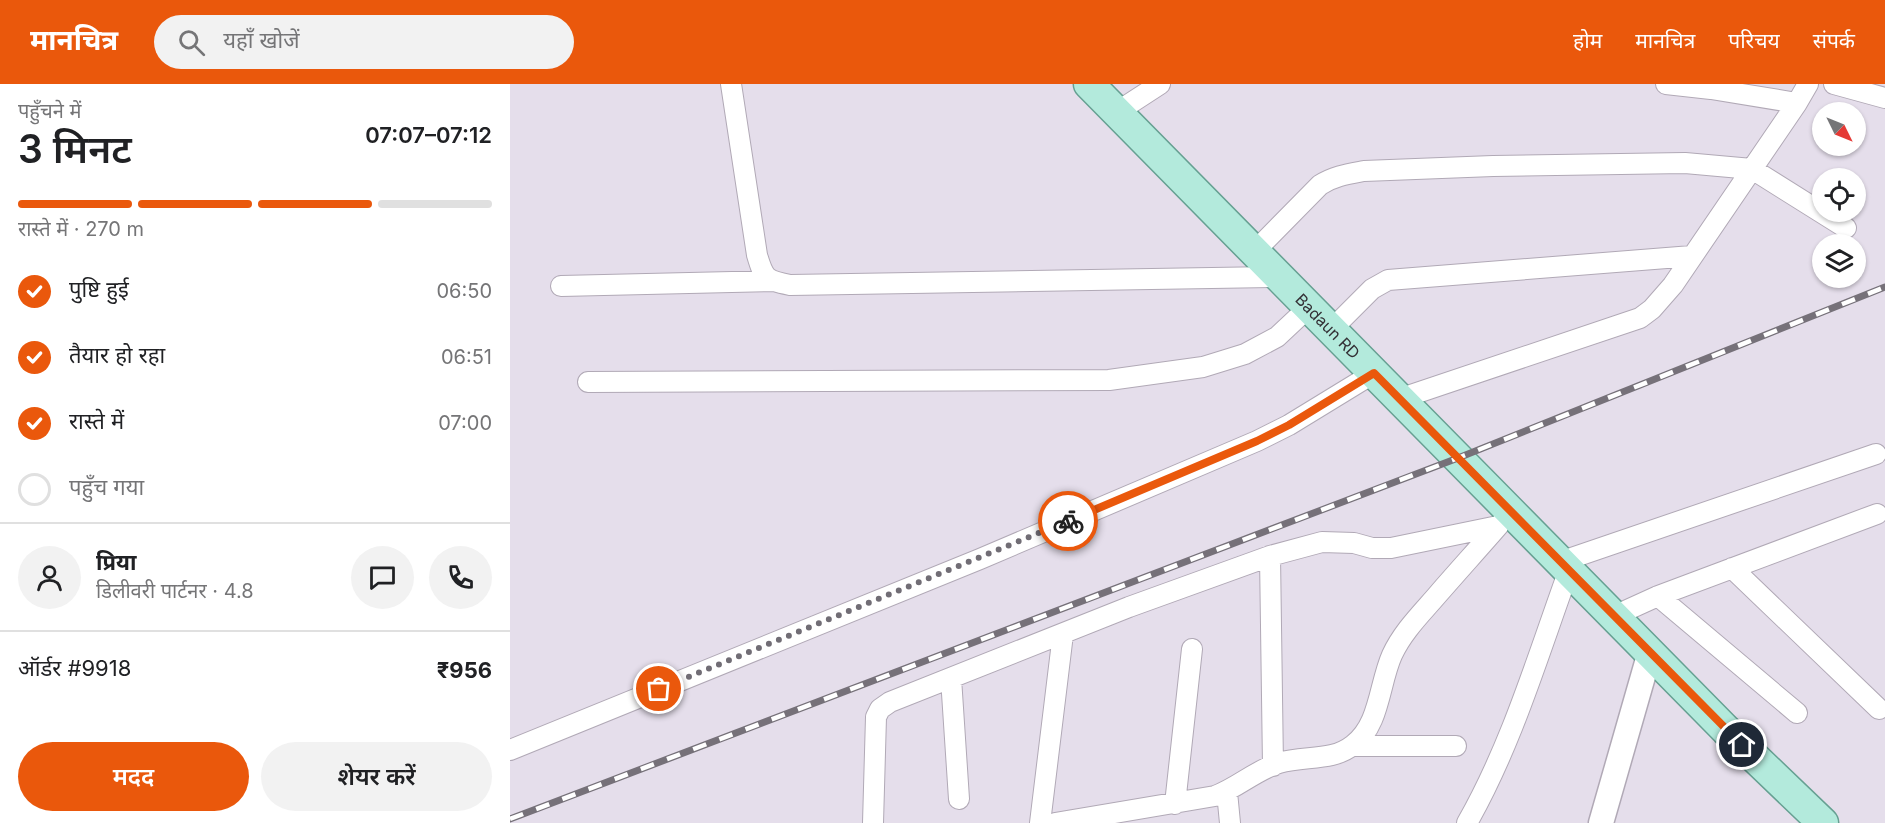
<!DOCTYPE html>
<html lang="hi">
<meta charset="utf-8">
<style>
:root{--surface:#fff;--page:#f2f2f2;--text:#202124;--muted:#757577;--line:#e0e0e0;--accent:#ea580c}
body{margin:0;font-family:Inter,"Noto Sans Devanagari",sans-serif;background:var(--page);color:var(--text);height:100vh;display:flex;flex-direction:column;font-size:22px;white-space:nowrap}
*{box-sizing:border-box;margin:0}
p{font-size:20px;color:var(--muted)}
.icon{flex:none;width:33px;height:33px;fill:none;stroke:currentColor;stroke-width:2;stroke-linecap:round;stroke-linejoin:round}
.map{position:relative;flex:1;overflow:hidden}
.sheet{display:flex;flex-direction:column;background:var(--surface);width:510px}
.sheet>*{flex:none}
.needle{width:39px;rotate:133deg}
.fabs{position:absolute;left:1302px;top:18px;display:grid;gap:12px}
.fabs a{display:grid;place-items:center;width:54px;height:54px;border-radius:50%;background:var(--surface);box-shadow:0 2px 4px #0004;font-size:30px}
.pin{position:absolute;display:grid;place-items:center;width:51px;height:51px;color:#fff;margin:-26px;border:3px solid #fff;border-radius:50%;box-shadow:0 2px 6px #0007}
.courier{position:absolute;display:grid;place-items:center;width:60px;height:60px;margin:-30px;border:4px solid #ea580c;border-radius:50%;background:#fff;color:#222;box-shadow:0 2px 8px #0007}
.overview em{font-style:normal;font-weight:600}
.overview div{display:flex;flex-direction:column-reverse}
.overview{display:flex;align-items:center;justify-content:space-between;height:102px;padding:0 18px}
h1{font-size:39px;font-weight:600;line-height:45px}
.bar{display:grid;grid-template-columns:repeat(4,1fr);gap:9px 6px;align-content:center;height:72px;padding:0 18px}
.bar i{height:8px;border-radius:4px;background:var(--line)}
.bar .current{background:var(--accent)}
.bar p{grid-column:span 4}
.line{display:flex;align-items:center;gap:15px;padding:0 18px;border-top:2px solid var(--line)}
.line div{flex:1}
.round{display:grid;place-items:center;flex:none;width:63px;height:63px;border-radius:32px;background:var(--page)}
ol{padding:0 18px;list-style:none}
li{display:flex;align-items:center;gap:18px;height:66px}
li p{margin-inline-start:auto}
li .icon{padding:6px;border-radius:50%;background:var(--accent);color:#fff;stroke-width:4}
li:last-child{color:var(--muted)}
li i{width:33px;height:33px;border:3px solid var(--line);border-radius:50%}
.primary-button{display:flex;gap:12px;margin-top:auto;padding:12px 18px}
.primary-button a{flex:1;height:69px;border-radius:36px;background:var(--accent);color:#fff;font-size:24px;font-weight:600;line-height:69px;text-align:center}
.primary-button a+a{background:var(--page);color:var(--text)}
header{display:flex;align-items:center;gap:36px;box-sizing:border-box;height:84px;padding:0 30px;background:var(--accent);color:#fff}
header strong{font-size:28px}
nav{display:flex;gap:33px;margin-inline-start:auto;font-size:21px}
.search{width:420px;height:54px;background:var(--page);display:flex;align-items:center;gap:15px;box-sizing:border-box;padding:0 21px;border-radius:33px;color:var(--muted);font-size:22px}
main{display:flex;flex:1;min-height:0}
.map>svg:first-child{display:block}
.lines{fill:none;stroke-linecap:round;stroke-linejoin:round}
.minor-casing{stroke:#b1a9b6;stroke-width:22}
.tertiary-casing{stroke:#b1a9b6;stroke-width:27}
.primary-casing{stroke:#66a092;stroke-width:33}
.minor{stroke:#fff;stroke-width:20}
.tertiary{stroke:#fff;stroke-width:24}
.primary{stroke:#b3eadc;stroke-width:30}
.rail-casing{stroke:#767179;stroke-width:7}
.rail{stroke:#fff;stroke-width:4.5;stroke-dasharray:14;stroke-linecap:butt}
.done{stroke:#716d75;stroke-width:6;stroke-dasharray:0 10.8}
.route{stroke:#ea580c;stroke-width:8}
.labels{text-anchor:middle;stroke-width:6;stroke-linejoin:round;paint-order:stroke}
.street-label{font-size:16px;fill:#333035;stroke:#fff}
</style>
<header>
<strong>मानचित्र</strong>
<div class="search"><svg class="icon" aria-label="search" viewBox="0 0 24 24"><circle cx="10" cy="10" r="6"/><path d="M15 15l6 6"/></svg>यहाँ खोजें</div>
<nav><a>होम</a><a>मानचित्र</a><a>परिचय</a><a>संपर्क</a></nav>
</header>
<main>
<section class="sheet">
<div class="overview"><div><h1>3 मिनट</h1><p>पहुँचने में</p></div><em>07:07–07:12</em></div>
<div class="bar"><i class="current"></i><i class="current"></i><i class="current"></i><i></i><p>रास्ते में · 270 m</p></div>
<ol>
<li><svg class="icon" aria-label="check" viewBox="0 0 24 24"><path d="M5 12l5 5 9-10"/></svg>पुष्टि हुई<p>06:50</p></li>
<li><svg class="icon" aria-label="check" viewBox="0 0 24 24"><path d="M5 12l5 5 9-10"/></svg>तैयार हो रहा<p>06:51</p></li>
<li><svg class="icon" aria-label="check" viewBox="0 0 24 24"><path d="M5 12l5 5 9-10"/></svg>रास्ते में<p>07:00</p></li>
<li><i></i>पहुँच गया</li>
</ol>
<div class="line" style="height:108px"><a class="round"><svg class="icon" aria-label="person" viewBox="0 0 24 24"><circle cx="12" cy="8" r="4"/><path d="M4 21q1-7 8-7t8 7"/></svg></a><div><b>प्रिया</b><p>डिलीवरी पार्टनर · 4.8</p></div><a class="round"><svg class="icon" aria-label="chat" viewBox="0 0 24 24"><path d="M4 5h16v11H9l-5 4z"/></svg></a><a class="round"><svg class="icon" aria-label="phone" viewBox="0 0 24 24"><path d="M5 4h4l2 5-3 2q2 4 5 5l2-3 5 2v4C11 20 4 13 5 4z"/></svg></a></div>
<div class="line" style="height:78px"><div>ऑर्डर #9918</div><b>₹956</b></div>
<div class="primary-button"><a>मदद</a><a>शेयर करें</a></div>
</section>
<div class="map">
<svg width="1375" height="739" viewBox="0 0 1375 739">
<rect width="100%" height="100%" fill="#e5deeb"/>
<g class="lines">
<!-- minor casing -->
<g class="minor-casing">
<path id="minor" d="M 221,0 L 247,171 C 254,195 256,196 280,201 L 769,193
M 1156,0 L 1201,5 L 1287,19
M 1324,0 L 1375,14
M 607,28 L 650,0
M 744,168 L 810,101 C 824,92 838,90 854,87 L 983,82 L 1175,79 L 1242,85 L 1336,144
M 51,202 L 263,197
M 821,246 L 862,205 L 878,196 L 1182,172
M 78,298 L 599,296 L 693,283 L 735,270 L 767,253 L 799,223
M 889,315 L 1130,234 L 1142,225 L 1163,201 L 1287,19 L 1298,0
M 760,472 L 763,682
M 1050,478 L 1366,370
M 1222,484 L 1369,625
M 1148,512 L 1287,629
M 1104,532 L 1148,512 L 1367,430
M 441,594 L 449,715
M 843,662 L 946,662
M 0,666 L 470,475 L 747,357 L 779,341 L 864,289
M 717,708 L 720,739
M 665,720 L 682,565
M 363,739 L 366,633 L 370,625 L 380,618 L 619,523 L 760,472 L 812,458 L 844,459 L 862,464 L 881,464 L 988,442
M 530,739 L 553,550
M 545,739 L 705,712 C 727,704 746,686 769,679 C 794,671 822,678 843,661 C 870,641 869,600 882,571 C 893,547 912,529 929,509 C 949,486 969,464 989,441
M 957,739 C 1002,660 1028,571 1059,486"/>
</g>
<!-- tertiary casing -->
<g class="tertiary-casing">
<path id="tertiary" d="M 1091,739 L 1140,568"/>
</g>
<!-- primary casing -->
<g class="primary-casing">
<g id="primary">
<path id="s1" d="M 579,0 L 1216,646 L 1313,739"/>
</g>
</g>
<!-- minor -->
<use href="#minor" class="minor"/>
<!-- tertiary -->
<use href="#tertiary" class="tertiary"/>
<!-- primary -->
<use href="#primary" class="primary"/>
<!-- rail casing -->
<g class="rail-casing">
<path id="rail" d="M 0,735 L 948,374 L 1375,203"/>
</g>
<!-- rail -->
<use href="#rail" class="rail"/>
</g>
<g class="lines">
<!-- done -->
<path class="done" d="M 149,605 L 558,437"/>
<!-- route -->
<path class="route" d="M 558,437 L 747,357 L 779,341 L 864,289 L 1232,661"/>
</g>
<g class="labels">
<!-- street labels -->
<g class="street-label">
<text dy="6" stroke="none"><textPath href="#s1" startOffset="340">Badaun RD</textPath></text>
</g>
</g>
</svg>
<div class="fabs">
<a><svg class="needle" viewBox="-14 -14 28 28"><path d="M0-13l5 13h-10z" fill="#e53935"/><path d="M0 13l5-13h-10z" fill="#757577"/></svg></a>
<a><svg class="icon" aria-label="locate" viewBox="0 0 24 24"><circle cx="12" cy="12" r="6"/><path d="M12 2v4M12 18v4M2 12h4M18 12h4"/></svg></a>
<a><svg class="icon" aria-label="layers" viewBox="0 0 24 24"><path d="M12 4l9 5-9 5-9-5zM3 14l9 5 9-5"/></svg></a>
</div>
<div class="pin" style="left:149px;top:605px;background:#ea580c"><svg class="icon" aria-label="bag" viewBox="0 0 24 24"><path d="M5 8h14l-1 12H6zM9 8a3 3 0 0 1 6 0"/></svg></div>
<div class="pin" style="left:1232px;top:661px;background:#1f2937"><svg class="icon" aria-label="home" viewBox="0 0 24 24"><path d="M3 11l9-7 9 7M6 9v11h12V9"/></svg></div>
<div class="courier" style="left:558px;top:437px"><svg class="icon" aria-label="bike" viewBox="0 0 24 24"><circle cx="6" cy="16" r="4"/><circle cx="18" cy="16" r="4"/><path d="M6 16l4-8h5l3 8M10 8l3 8H6M13 5h3"/></svg></div>
</div>
</main>
